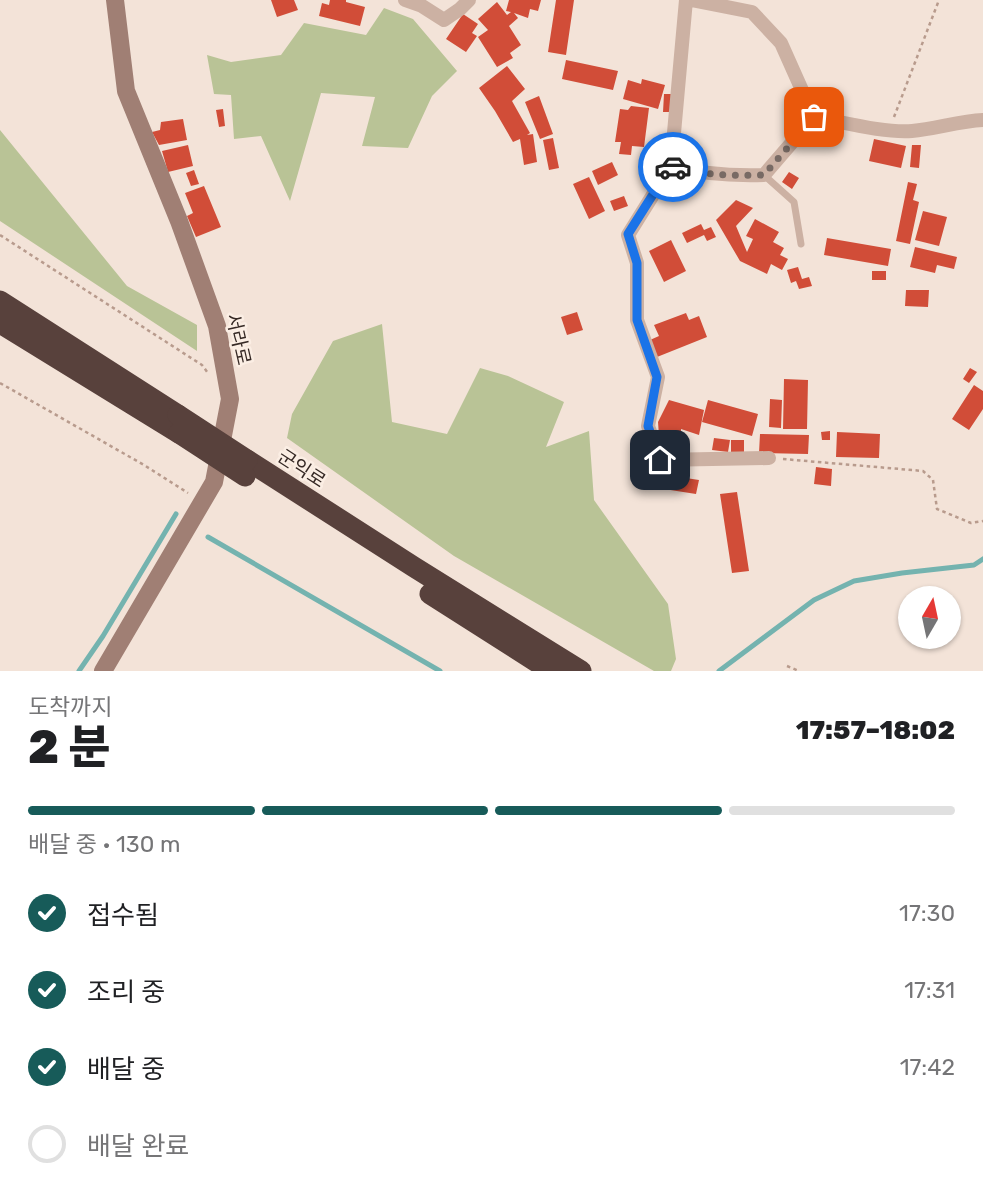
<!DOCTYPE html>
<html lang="ko">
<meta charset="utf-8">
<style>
:root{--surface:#fff;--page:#f6f6f6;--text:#202124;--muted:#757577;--line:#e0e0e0;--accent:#175b59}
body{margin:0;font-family:Rubik,"Noto Sans KR",sans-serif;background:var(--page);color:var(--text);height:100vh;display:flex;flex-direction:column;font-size:26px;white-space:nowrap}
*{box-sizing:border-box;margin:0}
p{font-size:23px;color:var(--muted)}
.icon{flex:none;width:38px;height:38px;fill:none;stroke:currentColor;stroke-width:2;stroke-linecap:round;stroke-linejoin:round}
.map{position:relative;height:671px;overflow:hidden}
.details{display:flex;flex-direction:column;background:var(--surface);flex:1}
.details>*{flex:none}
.needle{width:46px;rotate:9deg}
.fabs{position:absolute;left:898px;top:586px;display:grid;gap:14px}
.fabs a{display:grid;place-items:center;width:63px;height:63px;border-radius:50%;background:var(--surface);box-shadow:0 2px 5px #0004;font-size:35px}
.pin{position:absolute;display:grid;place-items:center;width:60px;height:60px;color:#fff;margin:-30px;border-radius:14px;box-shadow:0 4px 10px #0006}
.courier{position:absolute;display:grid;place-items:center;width:70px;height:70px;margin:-35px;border:5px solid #1a73e8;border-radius:50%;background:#fff;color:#222;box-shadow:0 2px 9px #0007}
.summary em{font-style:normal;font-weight:800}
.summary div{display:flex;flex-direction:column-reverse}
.summary{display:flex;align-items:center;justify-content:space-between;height:119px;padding:0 28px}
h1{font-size:46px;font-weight:800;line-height:52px}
.bar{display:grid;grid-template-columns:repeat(4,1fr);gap:10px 7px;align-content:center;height:84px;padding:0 28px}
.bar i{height:9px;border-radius:5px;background:var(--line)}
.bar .current{background:var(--accent)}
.bar p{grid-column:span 4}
ol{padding:0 28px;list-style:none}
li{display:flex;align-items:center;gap:21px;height:77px}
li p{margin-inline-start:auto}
li .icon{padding:7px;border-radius:50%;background:var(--accent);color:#fff;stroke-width:4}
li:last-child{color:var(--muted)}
li i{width:38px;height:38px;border:4px solid var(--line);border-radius:50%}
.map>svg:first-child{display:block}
.green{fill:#b9c396}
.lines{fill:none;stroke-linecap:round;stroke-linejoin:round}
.stream{stroke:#74b3af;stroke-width:5}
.building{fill:#d14d38}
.path{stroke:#b89b8d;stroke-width:2.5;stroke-dasharray:3.5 3.5;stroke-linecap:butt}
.lane{stroke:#ccb1a3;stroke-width:7}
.street{stroke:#ccb1a3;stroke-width:14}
.secondary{stroke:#a07f74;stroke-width:18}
.highway{stroke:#58413c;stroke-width:21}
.highway-bridge{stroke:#58413c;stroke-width:21}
.done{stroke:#786a64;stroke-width:7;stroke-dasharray:0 12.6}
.route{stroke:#1a73e8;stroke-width:9}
.labels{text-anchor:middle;stroke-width:5;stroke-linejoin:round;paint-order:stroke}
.street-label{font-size:19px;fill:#362925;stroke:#fbeee4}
</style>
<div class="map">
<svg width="983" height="671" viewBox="0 0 983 671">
<rect width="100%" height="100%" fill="#f3e3d8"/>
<!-- green -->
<path class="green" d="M 384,8 L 413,19 L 457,71 L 432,96 L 408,148 L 362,146 L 375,97 L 321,93 L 290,201 L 261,136 L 234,139 L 231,95 L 214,94 L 207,55 L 231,62 L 281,55 L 304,23 L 366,35 Z
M 0,130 L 127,286 L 197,325 L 197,351 L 0,221 Z
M 382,324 L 392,422 L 447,434 L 480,368 L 508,376 L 564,402 L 546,447 L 589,431 L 594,500 L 668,604 L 676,659 L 671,671 L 654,671 L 454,556 L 287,438 L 292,414 L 333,341 Z"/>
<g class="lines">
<!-- stream -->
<path class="stream" d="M 208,537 L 440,671
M 79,671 L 103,636 L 176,514
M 719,671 L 814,600 L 854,581 L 902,573 L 974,565 L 983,559"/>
</g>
<!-- building -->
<path class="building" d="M 271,0 L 294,0 L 298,10 L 277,17 Z
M 330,0 L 346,0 L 346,2 L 365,7 L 360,26 L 319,16 L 322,3 L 329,5 Z
M 509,0 L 541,0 L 538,11 L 530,9 L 528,18 L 514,13 L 518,18 L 509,26 L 521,45 L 510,53 L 513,58 L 497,67 L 478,37 L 488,30 L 478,19 L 497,2 L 507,15 L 511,12 L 506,11 Z
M 556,0 L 574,0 L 566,55 L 548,52 Z
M 463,14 L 478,24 L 472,33 L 477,36 L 466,52 L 446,39 Z
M 566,60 L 618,71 L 613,90 L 562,79 Z
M 507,66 L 525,89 L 512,101 L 530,133 L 527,135 L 533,134 L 537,162 L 524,165 L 520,139 L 513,142 L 495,111 L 479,88 Z
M 642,79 L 665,85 L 658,109 L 623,99 L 628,80 L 641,84 Z
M 664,94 L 672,94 L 671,112 L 663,112 Z
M 539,96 L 553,134 L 540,139 L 525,102 Z
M 631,106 L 649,108 L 644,147 L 632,146 L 631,155 L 619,154 L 621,142 L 615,142 L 620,109 L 628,110 Z
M 223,109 L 225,126 L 219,127 L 216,110 Z
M 183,119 L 187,140 L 159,145 L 152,132 L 160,130 L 161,122 Z
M 553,138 L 559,168 L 549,170 L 543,140 Z
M 874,139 L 906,146 L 901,168 L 869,161 Z
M 188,145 L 193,166 L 168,172 L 162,151 Z
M 912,145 L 921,145 L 919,168 L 910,167 Z
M 612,162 L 618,175 L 598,185 L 592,171 Z
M 194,170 L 199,184 L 191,186 L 186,173 Z
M 789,172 L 799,178 L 792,189 L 782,182 Z
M 589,177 L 605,211 L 589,219 L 573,184 Z
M 908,182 L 917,184 L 913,200 L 919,202 L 910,244 L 896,241 Z
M 204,186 L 221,227 L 196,237 L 187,216 L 193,213 L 185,193 Z
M 624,196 L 628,206 L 614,211 L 610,201 Z
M 736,200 L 753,208 L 736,226 L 747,252 L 753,239 L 746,236 L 755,219 L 779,232 L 773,242 L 784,248 L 780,255 L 788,259 L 782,270 L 771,264 L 767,274 L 740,261 L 716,220 Z
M 923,211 L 947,217 L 939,246 L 915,240 Z
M 701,224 L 704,230 L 711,227 L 716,237 L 707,241 L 704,235 L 687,243 L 682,233 Z
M 827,238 L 891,249 L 888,266 L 824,255 Z
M 671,240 L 686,271 L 664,282 L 649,251 Z
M 915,247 L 957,257 L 954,269 L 937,265 L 935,273 L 910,267 Z
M 798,267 L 802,279 L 809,277 L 812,286 L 799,289 L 796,281 L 791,283 L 787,270 Z
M 872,271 L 886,271 L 886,280 L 872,280 Z
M 906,290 L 929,290 L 928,307 L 905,306 Z
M 577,312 L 583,330 L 567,335 L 561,317 Z
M 686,313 L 689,320 L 699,316 L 707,337 L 657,357 L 650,340 L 659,336 L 654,325 Z
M 970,368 L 977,372 L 969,383 L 963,379 Z
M 784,379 L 808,380 L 807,429 L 783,429 Z
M 974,385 L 983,391 L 983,409 L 969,430 L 952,419 Z
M 770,399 L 782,400 L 781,428 L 769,427 Z
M 669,400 L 704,410 L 699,435 L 681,429 L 681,450 L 660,449 L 658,422 Z
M 708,400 L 758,414 L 752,436 L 702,422 Z
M 830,431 L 830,440 L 822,440 L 821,432 Z
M 837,432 L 880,434 L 879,458 L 836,457 Z
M 760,434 L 809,435 L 808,454 L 759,453 Z
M 714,438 L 730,440 L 728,452 L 712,450 Z
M 731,440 L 744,440 L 744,452 L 731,452 Z
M 816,467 L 832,469 L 831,486 L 814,484 Z
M 666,475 L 699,480 L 696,494 L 664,489 Z
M 737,492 L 749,571 L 732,573 L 720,494 Z"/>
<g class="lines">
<!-- path -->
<path class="path" d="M 894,117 L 939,0
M 0,235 L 202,365 L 208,373
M 0,383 L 144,465 L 188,493
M 783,459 L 923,471 L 933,480 L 937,509 L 971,523 L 983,521
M 787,666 L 799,671"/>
<!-- lane -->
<path class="lane" d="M 764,175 L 794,202 L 801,244"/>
<!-- street -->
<path class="street" d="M 405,0 L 422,6 L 444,20 L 460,9 L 469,0
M 686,0 L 671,166 L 628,235 L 637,263 L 637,320 L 658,377 L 648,426 L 660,460 L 769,458
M 691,0 L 752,12 L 781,43 L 814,117 C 843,122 883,133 912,131 C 936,129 959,121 983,120
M 671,166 C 702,174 732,176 764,175 L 814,117"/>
<!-- secondary -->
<path class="secondary" d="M 103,671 L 214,482 L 230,399 L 217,326 L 179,221 L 126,91 L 115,0"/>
<!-- highway -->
<path class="highway" d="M 0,301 L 178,415
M 0,323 L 179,433
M 247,460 L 414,567 L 581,671
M 430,594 L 551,671"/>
<!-- highway-bridge -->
<path class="highway-bridge" d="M 178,415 L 247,460
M 179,433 L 245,476"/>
</g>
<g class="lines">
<!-- done -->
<path class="done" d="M 673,167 C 704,175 733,176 764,175 L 814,117"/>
<!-- route -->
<path class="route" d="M 660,460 L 648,426 L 657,377 L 637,320 L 637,263 L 628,234 L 671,166 L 673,167"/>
</g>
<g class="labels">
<!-- street labels -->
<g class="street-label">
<text transform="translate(239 339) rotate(77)" y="7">서라로</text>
<text transform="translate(302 468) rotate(33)" y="7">군익로</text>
</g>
</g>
</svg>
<div class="fabs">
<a><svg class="needle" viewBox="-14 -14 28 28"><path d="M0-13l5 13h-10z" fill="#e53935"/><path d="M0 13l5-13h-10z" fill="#757577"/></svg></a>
</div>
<div class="pin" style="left:814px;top:117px;background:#ea580c"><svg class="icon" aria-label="bag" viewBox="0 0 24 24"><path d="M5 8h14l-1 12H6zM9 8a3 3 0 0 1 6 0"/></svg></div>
<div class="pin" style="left:660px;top:460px;background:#1f2937"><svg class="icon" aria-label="home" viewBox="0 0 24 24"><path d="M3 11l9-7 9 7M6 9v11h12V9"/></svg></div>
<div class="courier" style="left:673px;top:167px"><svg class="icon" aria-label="car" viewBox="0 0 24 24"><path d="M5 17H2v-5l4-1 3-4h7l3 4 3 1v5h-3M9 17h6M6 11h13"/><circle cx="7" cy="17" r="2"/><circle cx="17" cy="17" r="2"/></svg></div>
</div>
<section class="details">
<div class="summary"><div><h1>2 분</h1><p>도착까지</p></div><em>17:57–18:02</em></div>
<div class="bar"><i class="current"></i><i class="current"></i><i class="current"></i><i></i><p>배달 중 · 130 m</p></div>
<ol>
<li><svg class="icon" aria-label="check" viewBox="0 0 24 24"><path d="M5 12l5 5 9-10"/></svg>접수됨<p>17:30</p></li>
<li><svg class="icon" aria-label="check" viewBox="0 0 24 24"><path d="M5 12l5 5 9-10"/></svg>조리 중<p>17:31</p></li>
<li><svg class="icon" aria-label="check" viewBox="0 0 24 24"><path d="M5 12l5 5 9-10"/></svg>배달 중<p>17:42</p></li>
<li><i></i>배달 완료</li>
</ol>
</section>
